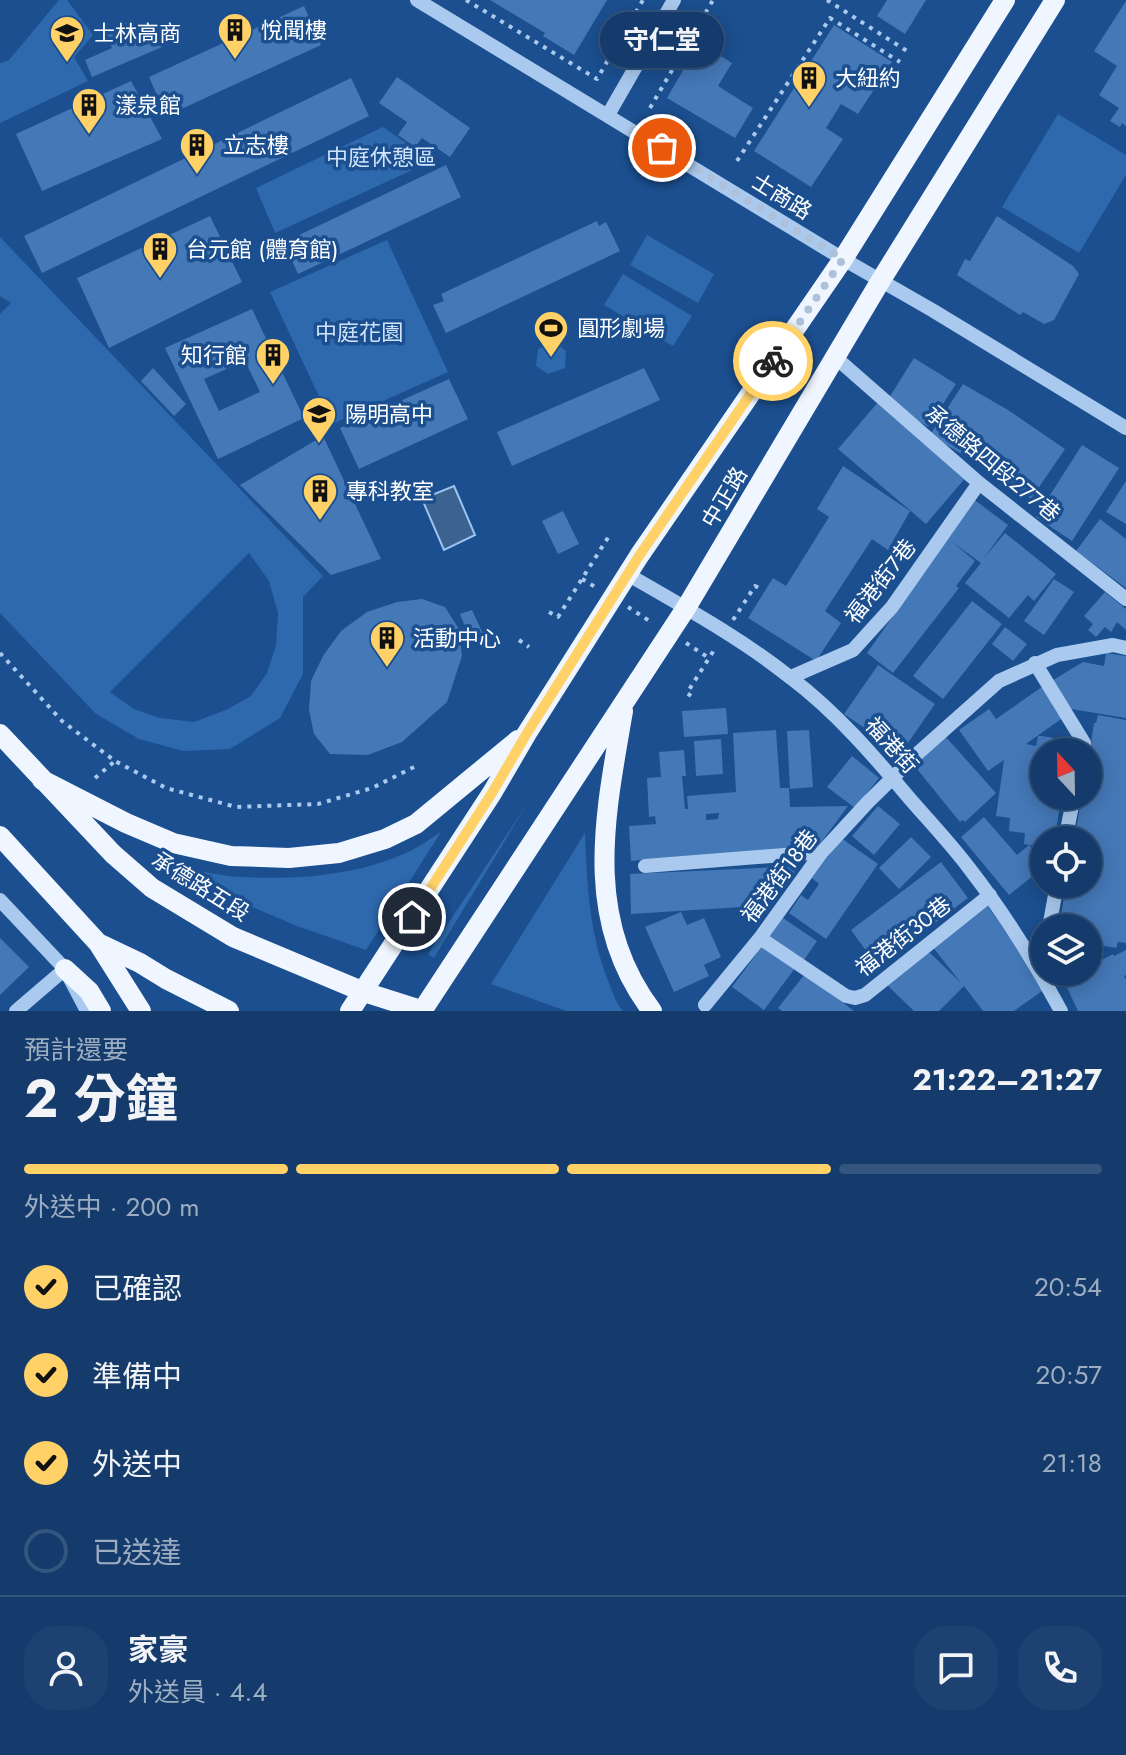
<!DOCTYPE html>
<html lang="zh-TW">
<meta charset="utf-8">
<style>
:root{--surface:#143b6b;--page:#1d4271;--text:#f1f3f6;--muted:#9dadc1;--line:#33557e;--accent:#ffd166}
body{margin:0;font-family:Jost,"Noto Sans TC",sans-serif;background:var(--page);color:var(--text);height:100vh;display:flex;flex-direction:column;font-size:30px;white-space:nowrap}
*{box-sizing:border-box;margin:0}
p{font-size:26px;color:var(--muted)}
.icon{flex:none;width:44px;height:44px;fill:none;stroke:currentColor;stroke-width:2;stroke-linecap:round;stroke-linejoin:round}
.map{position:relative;height:1011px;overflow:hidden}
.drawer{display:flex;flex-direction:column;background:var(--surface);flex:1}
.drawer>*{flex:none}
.needle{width:52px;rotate:338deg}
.controls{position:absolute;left:1030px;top:738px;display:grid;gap:16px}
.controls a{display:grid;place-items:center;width:72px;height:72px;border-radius:50%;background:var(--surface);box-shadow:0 4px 20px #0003,0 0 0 2px var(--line);font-size:40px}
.pin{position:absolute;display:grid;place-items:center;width:68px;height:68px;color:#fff;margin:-34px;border:4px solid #fff;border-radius:50%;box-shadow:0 2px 8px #0007}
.courier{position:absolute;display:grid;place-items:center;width:80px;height:80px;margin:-40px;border:6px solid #ffd166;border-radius:50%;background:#fff;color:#222;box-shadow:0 2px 10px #0007}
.bubble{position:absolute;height:56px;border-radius:28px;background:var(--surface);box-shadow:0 4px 20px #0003,0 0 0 2px var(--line);font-size:26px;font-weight:700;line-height:56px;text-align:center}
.headline em{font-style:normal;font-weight:700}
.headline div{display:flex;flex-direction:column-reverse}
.headline{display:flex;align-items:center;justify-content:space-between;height:136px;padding:0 24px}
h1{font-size:52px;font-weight:700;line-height:60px}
.bar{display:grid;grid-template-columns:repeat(4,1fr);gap:12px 8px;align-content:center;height:96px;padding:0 24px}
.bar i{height:10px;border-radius:6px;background:var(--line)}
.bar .active{background:var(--accent)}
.bar p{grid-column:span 4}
.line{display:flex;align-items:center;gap:20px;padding:0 24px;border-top:2px solid var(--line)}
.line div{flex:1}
.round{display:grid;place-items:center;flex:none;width:84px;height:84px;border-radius:32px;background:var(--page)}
ol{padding:0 24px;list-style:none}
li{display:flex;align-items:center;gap:24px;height:88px}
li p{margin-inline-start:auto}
li .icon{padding:8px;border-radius:50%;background:var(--accent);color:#111;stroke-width:4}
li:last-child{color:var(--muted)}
li i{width:44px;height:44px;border:4px solid var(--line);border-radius:50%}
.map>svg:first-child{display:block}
.green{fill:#2e69ad;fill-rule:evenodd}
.water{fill:#3c6290;stroke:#9cc4f0;stroke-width:2}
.building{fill:#4478b7;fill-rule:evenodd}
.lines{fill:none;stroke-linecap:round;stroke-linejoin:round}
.path{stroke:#a9c9ee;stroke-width:4;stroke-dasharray:4 6;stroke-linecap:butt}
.minor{stroke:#a9c9ee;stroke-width:14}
.major{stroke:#f0f6ff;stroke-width:20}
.done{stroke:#afc1d8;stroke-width:8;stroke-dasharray:0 14.4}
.route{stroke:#ffd166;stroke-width:10}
.labels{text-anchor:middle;stroke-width:7;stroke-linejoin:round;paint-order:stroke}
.poi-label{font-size:22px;fill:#fff;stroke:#1b4f8f;text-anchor:start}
.park-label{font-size:22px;fill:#cfe3fa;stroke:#1b4f8f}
.street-label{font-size:22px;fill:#fff;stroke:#1b4f8f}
</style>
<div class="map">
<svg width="1126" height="1011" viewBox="0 0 1126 1011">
<rect width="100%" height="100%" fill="#1b4f8f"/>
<!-- green -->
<path class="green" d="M 59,0 L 67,0 L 93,35 L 74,57 L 88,81 L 0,123 L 0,63 L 9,60 Z
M 1058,114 L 1126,155 L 1126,175 L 1079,253 L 1002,207 Z
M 383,127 L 432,161 L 275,233 L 256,188 Z
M 647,235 L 714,274 L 698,303 L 630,265 Z
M 0,237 L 323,576 L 303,597 L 303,674 L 280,718 L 230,749 L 183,751 L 139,739 L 96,714 L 0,613 L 0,314 L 11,303 L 0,296 ZM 249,553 L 269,581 L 278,613 L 276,645 L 267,673 L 251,696 L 226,710 L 194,722 L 160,718 L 134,709 L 110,692 Z
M 387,240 L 448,372 L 332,424 L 270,292 Z
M 623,274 L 692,316 L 673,346 L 604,305 Z
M 555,342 L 566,351 L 565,368 L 548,374 L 536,366 L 538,349 Z
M 527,804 L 434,958 L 428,954 Z
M 441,832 L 366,950 L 297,926 L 236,900 L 175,865 C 192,869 211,874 229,876 C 287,881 357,877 410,851 C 421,846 431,838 441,832 Z
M 585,833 C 587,884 589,934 609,983 C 613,993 616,1003 623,1011 L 566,1011 L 491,984 Z"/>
<!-- water -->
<path class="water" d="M 454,486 L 475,535 L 444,550 L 422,499 Z"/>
<!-- building -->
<path class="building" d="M 490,0 L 607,0 L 574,55 L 543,36 L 545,33 Z
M 887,0 L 926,0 L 905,34 L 877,16 Z
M 1126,1 L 1126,126 L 1122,123 L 1120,127 L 1110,121 L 1119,108 L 1099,95 L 1117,66 L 1094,51 Z
M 304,6 L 321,45 L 166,116 L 149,77 Z
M 131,21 L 138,36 L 162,27 L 169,44 L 92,77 L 85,60 L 112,48 L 105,32 Z
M 834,25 L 892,62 L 858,114 L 841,104 L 826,128 L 843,139 L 811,187 L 754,151 Z
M 699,43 L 732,63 L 718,86 L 753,108 L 735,138 L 667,98 Z
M 397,77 L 470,128 L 450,157 L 422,138 L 415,147 L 398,135 L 407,122 L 379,103 Z
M 351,78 L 369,116 L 42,273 L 24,236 Z
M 131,81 L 162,139 L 42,191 L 16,134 Z
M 446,165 L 461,197 L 298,274 L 287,250 L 301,244 L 297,236 Z
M 210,216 L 242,282 L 109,348 L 77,278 Z
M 997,216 L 1073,266 L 1079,274 L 1054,320 L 1044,324 L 1023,312 L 1020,315 L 957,275 L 965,259 L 970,261 Z
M 597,221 L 599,226 L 606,222 L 620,251 L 446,333 L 433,305 L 444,301 L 441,294 Z
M 252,309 L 304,418 L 218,459 L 165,348 ZM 245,361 L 260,392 L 219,411 L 204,379 Z
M 914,358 L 956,384 L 928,427 L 887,401 Z
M 153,368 L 186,404 L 174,416 L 141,381 Z
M 644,368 L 660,400 L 512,466 L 497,432 Z
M 449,379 L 468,419 L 359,469 L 340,428 Z
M 963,384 L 1008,410 L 1065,449 L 1031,499 L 975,462 L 930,435 Z
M 879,401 L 967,476 L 926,524 L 838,449 Z
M 323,436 L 381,559 L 331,575 L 240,485 Z
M 1082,445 L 1119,468 L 1072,541 L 1036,517 Z
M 843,466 L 910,511 L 888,550 L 872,539 L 825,611 L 841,623 L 816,661 L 748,618 L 773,578 L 786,586 L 829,517 L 817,509 Z
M 1126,481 L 1126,524 L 1106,512 Z
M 972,498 L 1008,525 L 984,558 L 1005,533 L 1056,574 L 1034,601 L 1028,595 L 1009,618 L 965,583 L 981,563 L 951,541 L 975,561 L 956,586 L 959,588 L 893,673 L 867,653 L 898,609 Z
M 563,511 L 579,544 L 558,554 L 542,521 Z
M 1100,519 L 1126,539 L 1126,588 L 1076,551 Z
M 1054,579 L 1074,592 L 1044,635 L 1024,621 Z
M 1105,592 L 1126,609 L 1126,630 L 1117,622 L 1111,632 L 1105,627 L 1096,637 L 1088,630 L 1093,624 L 1084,616 Z
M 422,599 L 445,607 L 459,629 L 462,656 L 447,702 L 402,742 L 368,755 L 330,754 L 314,734 L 309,710 L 311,681 L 323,656 L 341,631 L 367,612 L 397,602 Z
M 972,601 L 1002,624 L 943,699 L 913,676 Z
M 472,610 L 485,638 L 472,644 L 460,614 Z
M 1005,627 L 1027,644 L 1013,661 L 992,644 Z
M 1106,653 L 1126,656 L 1126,718 L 1065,708 L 1053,680 L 1083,662 L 1104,666 Z
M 878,665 L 935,704 L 901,753 L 844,714 Z
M 1042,687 L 1064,717 L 1026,744 L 1036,746 L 1038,736 L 1042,736 L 1072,741 L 1070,752 L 1044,752 L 1044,796 L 1062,796 L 1054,840 L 1044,840 L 1044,846 L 1029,845 L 1044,863 L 1044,867 L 1009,895 L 961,837 L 984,817 L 1017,855 L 1029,845 L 1024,844 L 1025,833 L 1009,831 L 1010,818 L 996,816 L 1004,760 L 988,771 L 959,730 L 989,709 L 996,719 Z
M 726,708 L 728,734 L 684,737 L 682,711 Z
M 1098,715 L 1126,720 L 1126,943 L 1118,942 L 1116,948 L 1088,943 L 1088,928 L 1059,928 L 1066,884 L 1088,884 L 1088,840 L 1074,840 L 1082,796 L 1088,796 L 1088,763 L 1094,723 L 1096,723 Z
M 776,730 L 780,788 L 789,788 L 790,807 L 848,806 L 817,848 L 660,862 L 659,858 L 631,861 L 629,826 L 656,824 L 655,816 L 649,817 L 647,778 L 661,777 L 659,752 L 684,750 L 686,776 L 682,776 L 685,809 L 688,809 L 687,796 L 736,792 L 733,733 ZM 719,813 L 718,819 L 706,820 L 706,814 Z
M 809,730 L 813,787 L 790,789 L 787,731 Z
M 945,736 L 996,793 L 965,822 L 963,820 L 960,822 L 917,769 L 919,767 L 923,756 Z
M 721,739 L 723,774 L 696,776 L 694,741 Z
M 852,756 L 879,778 L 855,808 L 827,787 Z
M 878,806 L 900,824 L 874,855 L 852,836 Z
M 911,837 L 931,857 L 899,889 L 879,868 Z
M 841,838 L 878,864 L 826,939 L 789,913 L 801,895 L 808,900 L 819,884 L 812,878 Z
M 941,862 L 968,898 L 877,966 L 851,930 Z
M 800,866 L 767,904 L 758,906 L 631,914 L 630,874 Z
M 987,905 L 1045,989 L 1014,1011 L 983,1011 L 964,986 L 939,1011 L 914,1011 L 886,984 L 925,948 L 961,983 L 932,946 Z
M 681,912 L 687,925 L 704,918 L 721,957 L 704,965 L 709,976 L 674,992 L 645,927 Z
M 783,918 L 817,941 L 802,963 L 768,939 Z
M 0,938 L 29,967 L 0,995 Z
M 763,945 L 795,968 L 764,1010 L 732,987 Z
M 1126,950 L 1126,975 L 1124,976 L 1126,980 L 1126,1011 L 1078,1011 L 1063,979 L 1077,972 L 1088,972 L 1088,967 L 1113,954 L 1114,956 Z
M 805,974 L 854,1011 L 782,1011 L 778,1008 Z"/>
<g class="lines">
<!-- path -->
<path class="path" d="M 466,0 L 597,79 L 643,0
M 827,0 L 907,51
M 650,108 L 713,0
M 737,161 L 830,18 L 900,62
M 582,579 L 597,588
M 628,607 L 651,622
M 549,612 L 558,617 L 609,536
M 733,620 L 755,586 L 759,588
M 519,640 L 529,647
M 686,643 L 709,658
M 0,653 L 62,721 L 115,761 L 166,788 L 236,807 L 318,804 L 372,788 L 416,766
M 691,696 L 687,693 L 716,647
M 95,778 L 115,761"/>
<!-- minor -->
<path class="minor" d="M 417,0 L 843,259 L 932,310 L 1126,428
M 608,115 L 674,0
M 835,357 L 979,483 L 1126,599
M 627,574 C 682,606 741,638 791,678 C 836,712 874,756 910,799 C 930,822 951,844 969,868 C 1004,913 1034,961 1061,1011
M 1035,663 L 1084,743 L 1082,752
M 791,677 L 853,650 L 892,607 L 979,483
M 1065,840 L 1074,796
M 645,866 L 822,852
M 0,900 L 65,969 L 87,1011
M 1049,928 L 1057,884
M 760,938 L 846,996 L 855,998 L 865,995 L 990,895
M 1040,972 L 1044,952
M 705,1005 L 760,938 L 822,852 L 868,802 L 917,754 L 999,681 L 1057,655 L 1113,645 L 1126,648
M 16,1011 L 65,969"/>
<!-- major -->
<path class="major" d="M 623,711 C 605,816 582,919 652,1011
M 0,734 L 113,854 L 152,888 L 233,937 L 364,992 L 424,1011
M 42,780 L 126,823 L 173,843 L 231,856 L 289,858 L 339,853 L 385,839 L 416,824 L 518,740
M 0,836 L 98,943 L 140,963 L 166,979 L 229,1011
M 98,943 L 141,1011
M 65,969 L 89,991 L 101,1011
M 350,1011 L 492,793 L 527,733 L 639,556 L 843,259 L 1005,0
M 422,1011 L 686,608 L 881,280 L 1055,0"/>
</g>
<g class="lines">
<!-- done -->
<path class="done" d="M 662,148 L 843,259 L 773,361"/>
<!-- route -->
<path class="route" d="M 412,917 L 492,793 L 527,733 L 639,556 L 773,361"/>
</g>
<!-- icons -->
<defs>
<g id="building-pin" transform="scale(1.8)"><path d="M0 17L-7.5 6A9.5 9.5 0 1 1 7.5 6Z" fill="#ffd166" stroke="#1b4f8f"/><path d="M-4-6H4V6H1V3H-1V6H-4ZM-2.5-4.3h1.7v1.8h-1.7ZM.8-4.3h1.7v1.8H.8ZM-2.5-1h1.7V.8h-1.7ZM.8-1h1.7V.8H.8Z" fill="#111"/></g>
<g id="school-pin" transform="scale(1.8)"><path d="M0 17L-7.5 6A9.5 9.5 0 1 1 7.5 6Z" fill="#ffd166" stroke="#1b4f8f"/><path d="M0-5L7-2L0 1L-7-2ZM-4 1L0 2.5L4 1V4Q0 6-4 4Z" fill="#111"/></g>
<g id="stadium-pin" transform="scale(1.8)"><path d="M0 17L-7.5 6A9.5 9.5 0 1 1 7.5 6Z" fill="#ffd166" stroke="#1b4f8f"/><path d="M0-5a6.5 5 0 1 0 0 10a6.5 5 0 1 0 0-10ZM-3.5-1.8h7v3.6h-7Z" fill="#111"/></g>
</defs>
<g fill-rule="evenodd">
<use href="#building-pin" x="235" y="30"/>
<use href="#school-pin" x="67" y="33"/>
<use href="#building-pin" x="809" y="78"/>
<use href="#building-pin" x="89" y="105"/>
<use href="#building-pin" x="197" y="145"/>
<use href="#building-pin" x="160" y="249"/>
<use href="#stadium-pin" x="551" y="328"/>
<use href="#building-pin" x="273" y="355"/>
<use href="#school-pin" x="319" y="414"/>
<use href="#building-pin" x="320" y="491"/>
<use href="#building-pin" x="387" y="638"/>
</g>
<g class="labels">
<!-- poi labels -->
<g class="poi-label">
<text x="261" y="38">悅聞樓</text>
<text x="93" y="41">士林高商</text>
<text x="835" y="86">大紐約</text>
<text x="115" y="113">漾泉館</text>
<text x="223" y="153">立志樓</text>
<text x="186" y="257">台元館 (體育館)</text>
<text x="577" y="336">圓形劇場</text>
<text x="247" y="363" text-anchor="end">知行館</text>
<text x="345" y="422">陽明高中</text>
<text x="346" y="499">專科教室</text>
<text x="413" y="646">活動中心</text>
</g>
<!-- park labels -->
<g class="park-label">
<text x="381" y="165">中庭休憩區</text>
<text x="359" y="340">中庭花園</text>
</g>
<!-- street labels -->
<g class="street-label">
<text transform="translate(782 196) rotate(32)" y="8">士商路</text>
<text transform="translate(993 463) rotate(40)" y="8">承德路四段277巷</text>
<text transform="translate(724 497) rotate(-59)" y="8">中正路</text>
<text transform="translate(880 581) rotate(-52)" y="8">福港街7巷</text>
<text transform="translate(892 745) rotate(48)" y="8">福港街</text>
<text transform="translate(779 876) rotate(-53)" y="8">福港街18巷</text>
<text transform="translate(201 886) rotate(32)" y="8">承德路五段</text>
<text transform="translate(903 936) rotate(-38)" y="8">福港街30巷</text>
</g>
</g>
</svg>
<div class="controls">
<a><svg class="needle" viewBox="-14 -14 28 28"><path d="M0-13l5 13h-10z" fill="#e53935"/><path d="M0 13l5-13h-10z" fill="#9dadc1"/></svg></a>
<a><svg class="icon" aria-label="locate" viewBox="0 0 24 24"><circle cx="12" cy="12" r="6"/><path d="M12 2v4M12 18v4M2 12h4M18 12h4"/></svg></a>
<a><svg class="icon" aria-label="layers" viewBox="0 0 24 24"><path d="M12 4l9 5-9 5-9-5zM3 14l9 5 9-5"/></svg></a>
</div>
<div class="pin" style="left:662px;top:148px;background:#ea580c"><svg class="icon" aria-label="bag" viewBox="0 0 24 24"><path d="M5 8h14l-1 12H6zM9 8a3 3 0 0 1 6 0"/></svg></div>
<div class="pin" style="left:412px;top:917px;background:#1f2937"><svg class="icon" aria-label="home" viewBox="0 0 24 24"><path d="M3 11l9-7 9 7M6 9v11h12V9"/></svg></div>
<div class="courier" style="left:773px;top:361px"><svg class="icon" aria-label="bike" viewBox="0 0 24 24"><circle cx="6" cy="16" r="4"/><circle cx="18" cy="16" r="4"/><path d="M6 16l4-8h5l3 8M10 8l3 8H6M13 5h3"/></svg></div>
<div class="bubble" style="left:600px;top:12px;width:124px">守仁堂</div>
</div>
<section class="drawer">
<div class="headline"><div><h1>2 分鐘</h1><p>預計還要</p></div><em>21:22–21:27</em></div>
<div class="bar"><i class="active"></i><i class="active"></i><i class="active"></i><i></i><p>外送中 · 200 m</p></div>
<ol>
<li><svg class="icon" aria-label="check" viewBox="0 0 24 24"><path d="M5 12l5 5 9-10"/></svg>已確認<p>20:54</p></li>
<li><svg class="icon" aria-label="check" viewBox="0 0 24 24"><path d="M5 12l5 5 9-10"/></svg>準備中<p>20:57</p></li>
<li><svg class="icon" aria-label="check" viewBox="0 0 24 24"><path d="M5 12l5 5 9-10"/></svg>外送中<p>21:18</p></li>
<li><i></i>已送達</li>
</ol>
<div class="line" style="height:144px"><a class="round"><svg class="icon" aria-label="person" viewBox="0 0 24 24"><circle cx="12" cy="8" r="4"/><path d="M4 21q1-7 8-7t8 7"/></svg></a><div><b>家豪</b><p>外送員 · 4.4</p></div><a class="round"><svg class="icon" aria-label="chat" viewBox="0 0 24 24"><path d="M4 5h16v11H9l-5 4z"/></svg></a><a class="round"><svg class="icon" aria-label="phone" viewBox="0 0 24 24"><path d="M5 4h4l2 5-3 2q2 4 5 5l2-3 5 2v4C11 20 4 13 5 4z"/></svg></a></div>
</section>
